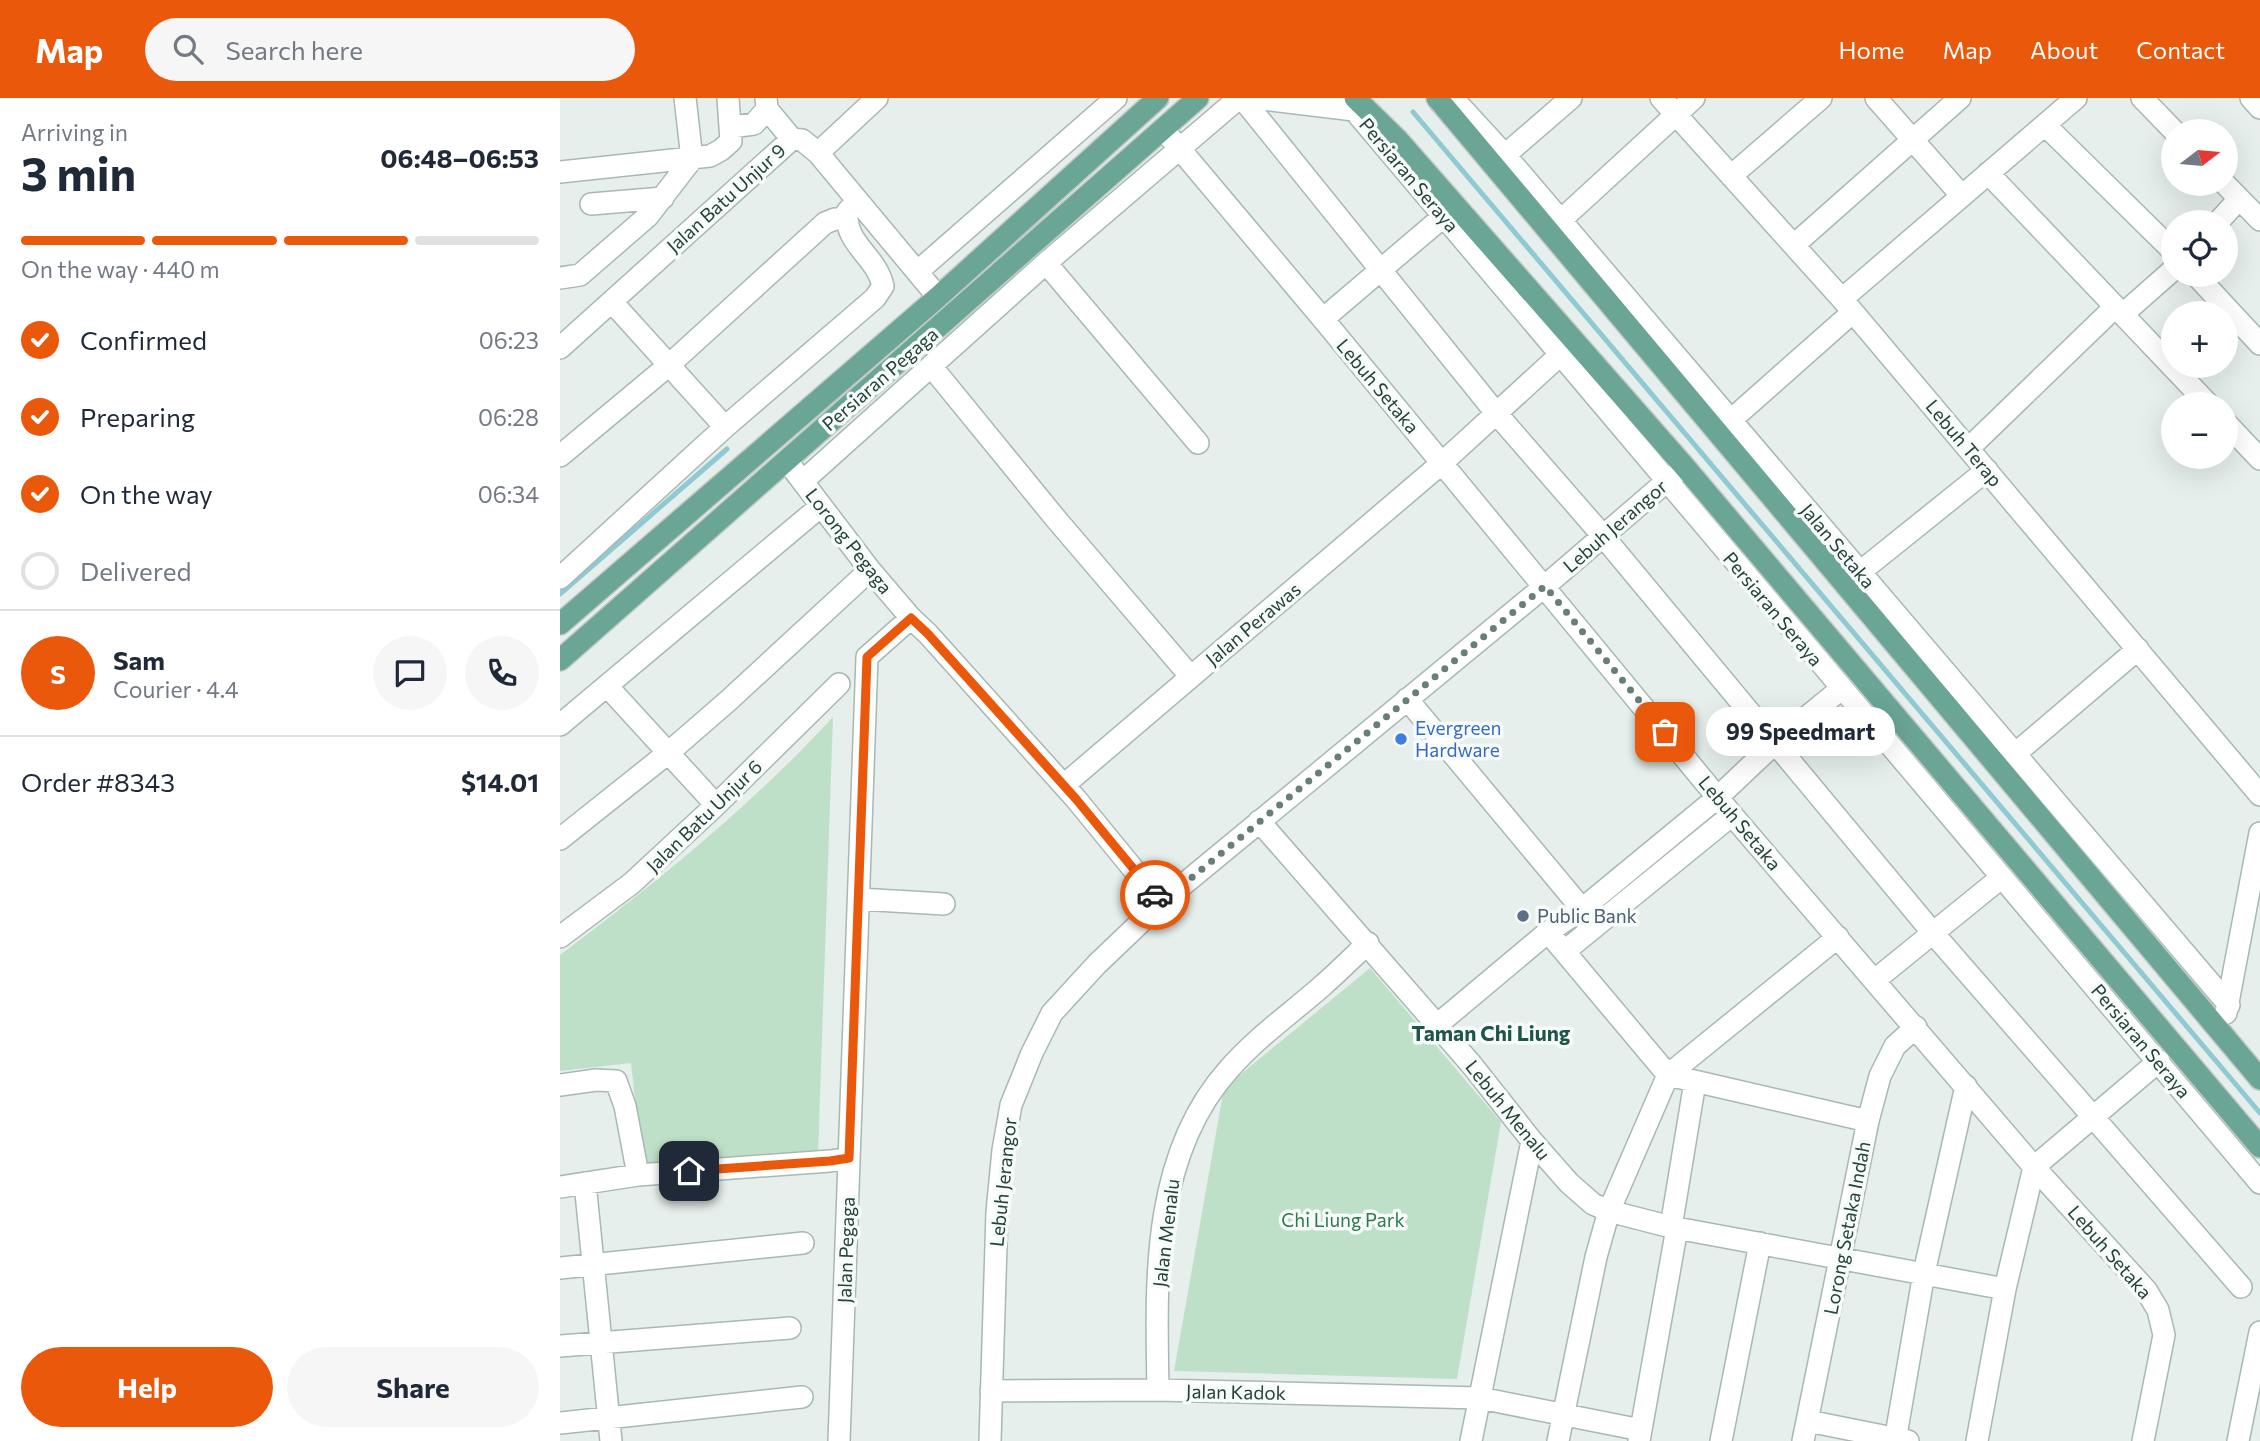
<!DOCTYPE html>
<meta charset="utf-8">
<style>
:root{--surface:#fff;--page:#f6f6f7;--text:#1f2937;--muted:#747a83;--line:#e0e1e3;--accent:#ea580c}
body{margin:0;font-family:Commissioner,sans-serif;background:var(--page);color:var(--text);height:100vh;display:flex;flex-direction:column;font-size:26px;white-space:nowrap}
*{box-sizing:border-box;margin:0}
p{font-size:23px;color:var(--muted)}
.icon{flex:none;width:38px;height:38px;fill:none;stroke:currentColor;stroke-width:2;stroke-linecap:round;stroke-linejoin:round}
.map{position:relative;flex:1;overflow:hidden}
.side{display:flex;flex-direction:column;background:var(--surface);width:560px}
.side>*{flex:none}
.needle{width:46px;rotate:74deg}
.fabs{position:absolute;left:1601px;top:21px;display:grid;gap:14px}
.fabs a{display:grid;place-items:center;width:77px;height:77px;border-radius:50%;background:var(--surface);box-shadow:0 7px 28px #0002;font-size:35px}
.pin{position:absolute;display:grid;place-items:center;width:60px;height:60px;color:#fff;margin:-30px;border-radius:14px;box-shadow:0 4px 10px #0006}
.courier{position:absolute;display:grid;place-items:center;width:70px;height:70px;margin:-35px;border:5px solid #ea580c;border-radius:50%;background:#fff;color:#222;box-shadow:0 2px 9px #0007}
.bubble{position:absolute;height:49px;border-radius:24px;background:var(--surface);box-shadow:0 7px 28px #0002;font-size:23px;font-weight:700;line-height:49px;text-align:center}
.head em{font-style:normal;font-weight:700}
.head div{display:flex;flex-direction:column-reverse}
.head{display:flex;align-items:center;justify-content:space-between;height:119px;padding:0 21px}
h1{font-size:46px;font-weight:700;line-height:52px}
.bar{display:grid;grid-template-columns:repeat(4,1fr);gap:10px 7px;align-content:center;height:84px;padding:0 21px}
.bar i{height:9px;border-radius:5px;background:var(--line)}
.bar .current{background:var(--accent)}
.bar p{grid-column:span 4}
.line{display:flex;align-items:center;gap:18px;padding:0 21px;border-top:2px solid var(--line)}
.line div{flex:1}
.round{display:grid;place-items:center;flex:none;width:74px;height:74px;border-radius:37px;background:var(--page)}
ol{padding:0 21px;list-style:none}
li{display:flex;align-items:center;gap:21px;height:77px}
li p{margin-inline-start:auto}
li .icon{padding:7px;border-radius:50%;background:var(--accent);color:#fff;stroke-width:4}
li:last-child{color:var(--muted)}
li i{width:38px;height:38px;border:4px solid var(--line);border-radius:50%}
.primary-button{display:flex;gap:14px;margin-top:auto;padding:14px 21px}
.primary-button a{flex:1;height:80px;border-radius:42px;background:var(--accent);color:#fff;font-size:28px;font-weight:700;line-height:80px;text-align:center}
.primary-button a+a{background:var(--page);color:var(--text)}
header{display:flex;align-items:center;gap:42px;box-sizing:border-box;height:98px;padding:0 35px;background:var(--accent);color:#fff}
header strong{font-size:33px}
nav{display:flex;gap:38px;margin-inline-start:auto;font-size:24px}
.search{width:490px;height:63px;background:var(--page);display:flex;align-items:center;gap:18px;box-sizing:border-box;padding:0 24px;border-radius:38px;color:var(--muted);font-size:26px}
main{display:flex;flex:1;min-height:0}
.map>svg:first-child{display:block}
.green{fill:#bfe0c8}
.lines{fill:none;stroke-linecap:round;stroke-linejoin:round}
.stream{stroke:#8ec9d4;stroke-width:5}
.minor-casing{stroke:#a8b8b2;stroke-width:24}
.major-casing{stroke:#c2cac8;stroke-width:24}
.minor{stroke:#fff;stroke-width:21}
.major{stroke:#6aa596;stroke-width:21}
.done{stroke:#687f78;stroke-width:7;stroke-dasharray:0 12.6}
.route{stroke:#ea580c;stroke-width:9}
.shop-dot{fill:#3f7fe0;stroke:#f7fbf9;stroke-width:2.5}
.service-dot{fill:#5c6f8a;stroke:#f7fbf9;stroke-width:2.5}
.labels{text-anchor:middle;stroke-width:7;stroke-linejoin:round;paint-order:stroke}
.street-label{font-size:19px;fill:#24423a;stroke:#f7fbf9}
.shop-label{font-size:19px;fill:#366cbe;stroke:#f7fbf9;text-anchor:start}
.service-label{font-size:19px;fill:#4e5e75;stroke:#f7fbf9;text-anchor:start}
.park-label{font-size:19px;fill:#2d7a4b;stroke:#f7fbf9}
.neighbourhood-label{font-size:21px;font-weight:bold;fill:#1f5548;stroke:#f7fbf9}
</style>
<header>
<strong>Map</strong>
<div class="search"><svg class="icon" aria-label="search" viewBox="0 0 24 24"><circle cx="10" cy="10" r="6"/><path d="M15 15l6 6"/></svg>Search here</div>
<nav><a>Home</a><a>Map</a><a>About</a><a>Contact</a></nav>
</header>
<main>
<section class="side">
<div class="head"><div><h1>3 min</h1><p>Arriving in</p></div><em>06:48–06:53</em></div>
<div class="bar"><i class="current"></i><i class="current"></i><i class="current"></i><i></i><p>On the way · 440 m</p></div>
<ol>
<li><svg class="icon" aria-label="check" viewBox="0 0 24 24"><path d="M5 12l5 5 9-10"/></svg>Confirmed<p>06:23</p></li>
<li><svg class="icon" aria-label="check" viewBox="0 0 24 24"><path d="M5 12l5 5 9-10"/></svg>Preparing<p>06:28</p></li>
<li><svg class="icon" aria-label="check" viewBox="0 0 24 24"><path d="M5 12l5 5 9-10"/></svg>On the way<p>06:34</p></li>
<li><i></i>Delivered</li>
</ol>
<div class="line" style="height:126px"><b class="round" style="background:var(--accent);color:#fff">S</b><div><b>Sam</b><p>Courier · 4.4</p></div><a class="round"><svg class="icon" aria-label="chat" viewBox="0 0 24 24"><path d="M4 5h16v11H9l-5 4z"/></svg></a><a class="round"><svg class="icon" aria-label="phone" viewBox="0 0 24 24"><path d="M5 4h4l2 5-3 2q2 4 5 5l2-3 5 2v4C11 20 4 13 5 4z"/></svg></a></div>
<div class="line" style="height:91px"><div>Order #8343</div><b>$14.01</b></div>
<div class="primary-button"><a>Help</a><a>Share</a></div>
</section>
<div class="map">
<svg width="1700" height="1343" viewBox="0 0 1700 1343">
<rect width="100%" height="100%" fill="#e6efeb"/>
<!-- green -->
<path class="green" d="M 273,619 L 258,1057 L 83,1071 L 71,965 L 0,973 L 0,857 C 96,785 191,708 273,619 Z
M 810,870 L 941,1024 L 897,1281 L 614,1273 L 664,990 Z"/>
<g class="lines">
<!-- stream -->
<path class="stream" d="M 853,14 L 1700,1015
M 0,496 L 167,351"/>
<!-- minor casing -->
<g class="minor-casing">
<path id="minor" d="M 206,0 L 207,11 L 232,41
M 682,0 L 936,315 L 1043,438 L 1373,835 L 1681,1189
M 693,0 L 794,12 L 1700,1085
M 1101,0 L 1282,201 L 1700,697
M 1316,0 L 1402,98
M 1582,0 L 1614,33
M 1691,0 L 1700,10
M 881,5 L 890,1 L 899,7 L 945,57 L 1669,907
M 1485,27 L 1614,154
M 171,29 L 194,26 L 207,11
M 603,31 L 763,221 L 1172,717 L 1474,1069 L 1586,1192 L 1598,1212 L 1604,1237 L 1583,1343
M 258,55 L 317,0
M 945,57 L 1011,0
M 0,74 L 150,58 L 161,52 L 171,43 L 168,0
M 1428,75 L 1648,306
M 1171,78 L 1261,0
M 1665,86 L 1700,122
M 31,106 L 103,100
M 1001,122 L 1134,0
M 1658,124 L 1679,101
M 1234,147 L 1400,0
M 486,165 L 638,345
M 357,174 L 556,0
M 1636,177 L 1700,246
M 0,180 L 20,177 L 88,118 L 132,61 L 125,0
M 1282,201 L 1516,0
M 52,204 L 165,329
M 1563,216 L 1614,171
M 763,221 L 884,118
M 0,250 L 232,41 L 242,42 L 258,55 L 378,199
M 371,268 L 496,421 L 631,579
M 1171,322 L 1293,214
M 1666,325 L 1700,361
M 1409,350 L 1555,209
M 0,358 L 109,267 L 265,125 L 275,121 L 286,120
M 227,363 L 310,472 L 351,520 L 368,536 L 516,701 L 601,805
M 243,383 L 486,165 L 679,0
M 1300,474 L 1427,372
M 0,480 L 165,329 L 315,200 L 323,188 C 316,157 285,147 287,114 L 297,103
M 47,588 L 156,707
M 847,601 L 1022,811
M 0,627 L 261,408
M 1455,656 L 1578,551
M 504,687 L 882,365 L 1000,257
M 699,723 L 911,966 L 972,1043 L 1009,1085 L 1033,1106 L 1049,1113 L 1111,1129 L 1445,1191
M 0,741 L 108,655 L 168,603 L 310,472
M 299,801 L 384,806
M 988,834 L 1108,977 L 1308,1023
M 0,839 L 72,785 L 156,707 L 279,586
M 1005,853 L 1172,717
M 1315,882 L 1442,779
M 1666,915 L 1700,735
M 877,927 L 988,834 L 1022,811 L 1158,699 L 1215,645 L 1281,591
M 0,987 L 36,982 L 56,983 L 65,1008 L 78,1077
M 25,1085 L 51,1343
M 0,1089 L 78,1077 L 270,1063 L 289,1060
M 1111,1129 L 1135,984
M 0,1170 L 243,1145
M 0,1248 L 230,1230
M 598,1292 C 596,1183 591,1058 669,971 C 696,940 730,916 761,889 C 777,875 792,860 808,845
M 431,1293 L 598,1292 L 920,1300 L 1081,1332
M 1248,1323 L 1348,1343
M 0,1325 L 242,1299
M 279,1343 L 307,559 L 351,520
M 430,1343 L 437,1114 L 443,1052 L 451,1007 L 472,955 L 492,915 L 537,866 L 601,805 L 985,488 L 1114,377
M 911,1343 L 972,1043
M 998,1343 L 1036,1159 L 1049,1113 L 1108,977 L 1278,839
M 1079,1343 L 1117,1130
M 1161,1343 L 1200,1145
M 1243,1343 L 1308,1023 L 1320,978 L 1335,948 L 1356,929
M 1335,1343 L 1364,1175 L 1406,988
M 1417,1343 L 1445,1191 L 1474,1069 L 1599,963
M 1678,1343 L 1700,1234"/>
</g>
<!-- major casing -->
<g class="major-casing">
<path id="major" d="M 795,0 L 837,41 L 1124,368 L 1700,1049
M 877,0 L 1700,981
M 0,526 L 378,199 L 598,0
M 0,562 L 638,0"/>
</g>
<!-- minor -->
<use href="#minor" class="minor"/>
<!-- major -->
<use href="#major" class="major"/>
</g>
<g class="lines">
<!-- done -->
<path class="done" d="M 595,797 L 601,805 L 985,488 L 1105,634"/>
<!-- route -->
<path class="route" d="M 129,1073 L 270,1063 L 289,1060 L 307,559 L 351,520 L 368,536 L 516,701 L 595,797"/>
</g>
<!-- markers -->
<circle class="shop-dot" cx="841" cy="641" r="7"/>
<circle class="service-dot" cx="963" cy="818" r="7"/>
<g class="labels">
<!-- street labels -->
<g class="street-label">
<text transform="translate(849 77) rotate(50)" y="7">Persiaran Seraya</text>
<text transform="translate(166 100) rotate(-42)" y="7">Jalan Batu Unjur 9</text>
<text transform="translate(320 281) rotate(-41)" y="7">Persiaran Pegaga</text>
<text transform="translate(818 288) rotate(50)" y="7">Lebuh Setaka</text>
<text transform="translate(1404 345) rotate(50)" y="7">Lebuh Terap</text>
<text transform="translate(1055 428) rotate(-41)" y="7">Lebuh Jerangor</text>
<text transform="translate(289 443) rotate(52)" y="7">Lorong Pegaga</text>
<text transform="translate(1278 448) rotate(50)" y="7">Jalan Setaka</text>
<text transform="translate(1213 511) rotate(50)" y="7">Persiaran Seraya</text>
<text transform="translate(693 526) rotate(-40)" y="7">Jalan Perawas</text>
<text transform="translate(144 718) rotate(-44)" y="7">Jalan Batu Unjur 6</text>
<text transform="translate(1180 725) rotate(50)" y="7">Lebuh Setaka</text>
<text transform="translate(1581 943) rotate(50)" y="7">Persiaran Seraya</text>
<text transform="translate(948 1012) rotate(51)" y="7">Lebuh Menalu</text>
<text transform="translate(443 1084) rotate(-84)" y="7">Lebuh Jerangor</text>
<text transform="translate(1287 1130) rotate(-79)" y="7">Lorong Setaka Indah</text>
<text transform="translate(606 1135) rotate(-83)" y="7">Jalan Menalu</text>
<text transform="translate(286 1152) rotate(-88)" y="7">Jalan Pegaga</text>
<text transform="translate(1550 1154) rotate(49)" y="7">Lebuh Setaka</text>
<text transform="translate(676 1294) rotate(1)" y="7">Jalan Kadok</text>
</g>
<!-- shop labels -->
<g class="shop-label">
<text x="855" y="637">Evergreen<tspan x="855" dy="22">Hardware</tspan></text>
</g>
<!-- service labels -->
<g class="service-label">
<text x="977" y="825">Public Bank</text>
</g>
<!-- park labels -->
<g class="park-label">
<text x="783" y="1129">Chi Liung Park</text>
</g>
<!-- neighbourhood labels -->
<g class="neighbourhood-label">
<text x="931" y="943">Taman Chi Liung</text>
</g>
</g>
</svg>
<div class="fabs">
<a><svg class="needle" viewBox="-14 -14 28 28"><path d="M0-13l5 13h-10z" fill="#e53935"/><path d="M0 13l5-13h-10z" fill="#747a83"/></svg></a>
<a><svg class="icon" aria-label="locate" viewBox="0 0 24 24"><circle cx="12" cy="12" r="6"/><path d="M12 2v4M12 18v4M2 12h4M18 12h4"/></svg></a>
<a>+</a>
<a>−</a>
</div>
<div class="pin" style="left:1105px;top:634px;background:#ea580c"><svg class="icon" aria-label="bag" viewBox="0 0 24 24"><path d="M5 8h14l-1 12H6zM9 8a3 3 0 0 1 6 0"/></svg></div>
<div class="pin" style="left:129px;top:1073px;background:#1f2937"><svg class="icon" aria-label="home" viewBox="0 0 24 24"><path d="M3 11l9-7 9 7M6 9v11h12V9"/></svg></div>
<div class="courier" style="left:595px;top:797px"><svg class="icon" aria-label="car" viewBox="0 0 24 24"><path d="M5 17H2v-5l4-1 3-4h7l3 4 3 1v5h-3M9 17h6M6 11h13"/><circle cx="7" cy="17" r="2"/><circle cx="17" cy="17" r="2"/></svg></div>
<div class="bubble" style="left:1146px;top:609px;width:189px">99 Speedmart</div>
</div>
</main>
